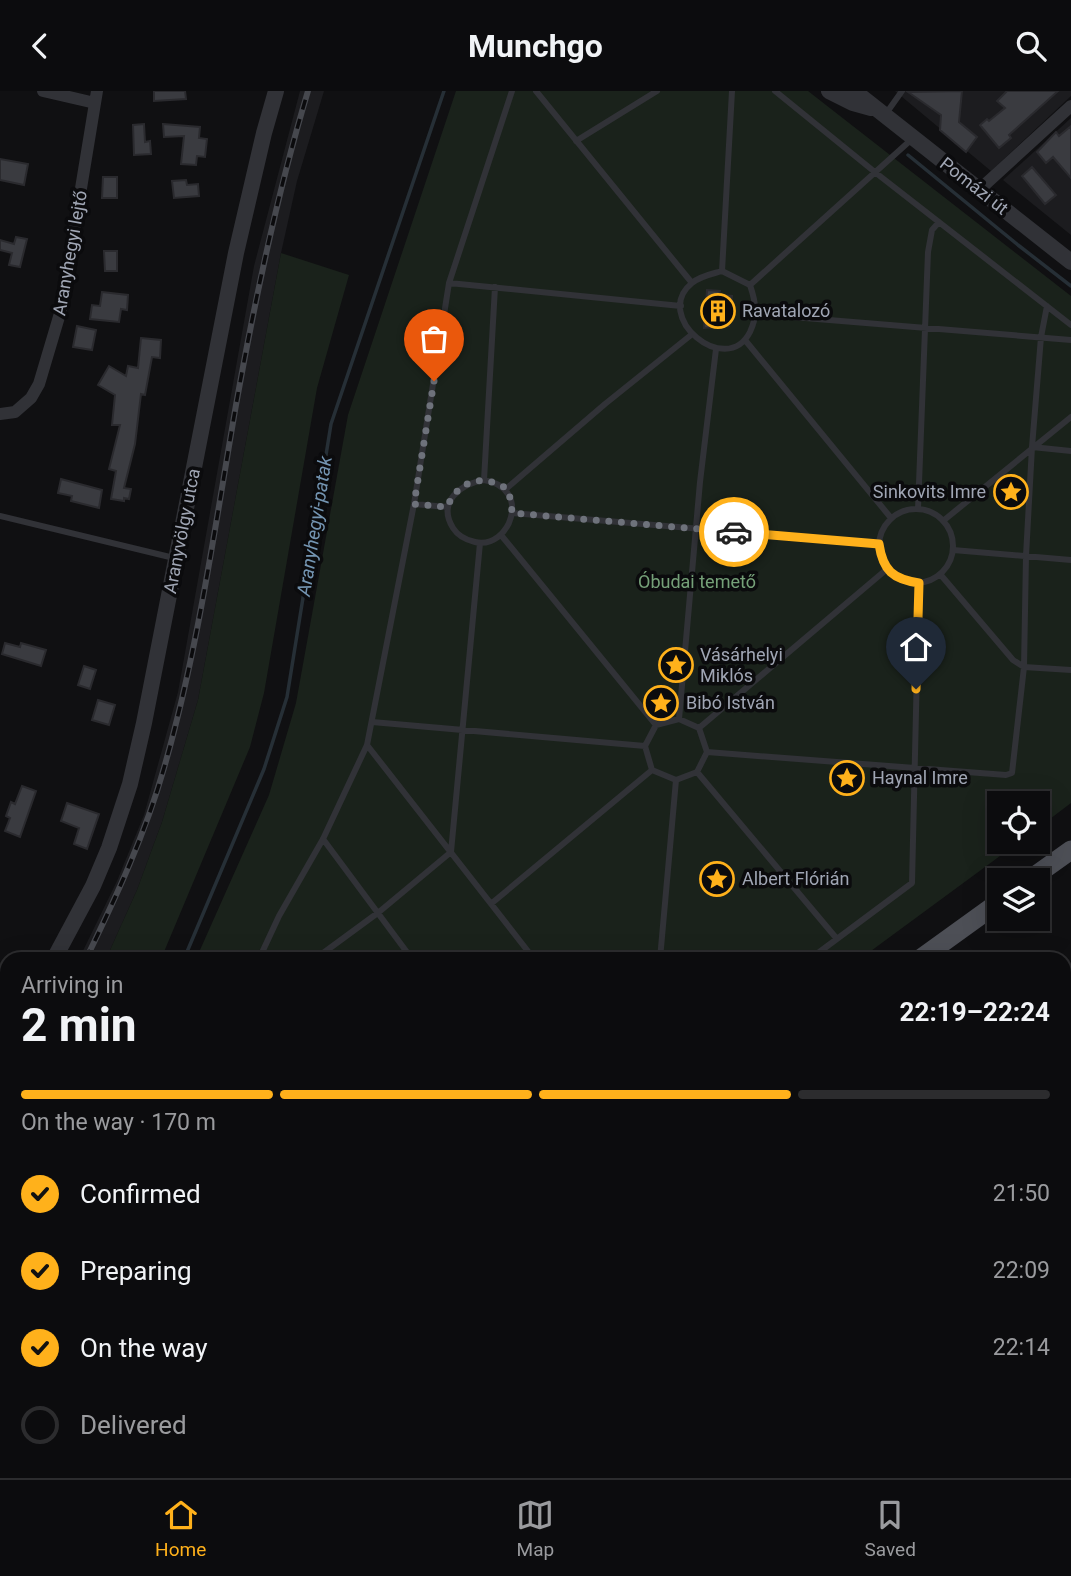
<!DOCTYPE html>
<meta charset="utf-8">
<style>
:root{--surface:#0c0c0e;--page:#1a1a1c;--text:#f1f3f6;--muted:#9a9b9e;--line:#2c2c2e;--accent:#ffb11b}
body{margin:0;font-family:Roboto,sans-serif;background:var(--page);color:var(--text);height:100vh;display:flex;flex-direction:column;font-size:26px;white-space:nowrap}
*{box-sizing:border-box;margin:0}
p{font-size:23px;color:var(--muted)}
.icon{flex:none;width:38px;height:38px;fill:none;stroke:currentColor;stroke-width:2;stroke-linecap:round;stroke-linejoin:round}
.map{position:relative;flex:1;overflow:hidden}
.sheet{position:absolute;left:0px;top:861px;width:1071px;height:527px;display:flex;flex-direction:column;background:var(--surface);border-radius:21px 21px 0 0;box-shadow:0 7px 28px #0002,0 0 0 2px var(--line)}
.sheet>*{flex:none}
.controls{position:absolute;left:987px;top:700px;display:grid;gap:14px}
.controls a{display:grid;place-items:center;width:63px;height:63px;border-radius:0px;background:var(--surface);box-shadow:0 7px 28px #0002,0 0 0 2px var(--line);font-size:35px}
.pin{position:absolute;display:grid;place-items:center;width:60px;height:60px;color:#fff;margin:-72px -30px;border-radius:50% 50% 50% 0;rotate:-45deg;box-shadow:0 0 7px #0007}
.pin .icon{rotate:45deg}
.courier{position:absolute;display:grid;place-items:center;width:70px;height:70px;margin:-35px;border:5px solid #ffb11b;border-radius:50%;background:#fff;color:#222;box-shadow:0 2px 9px #0007}
.head em{font-style:normal;font-weight:700}
.head div{display:flex;flex-direction:column-reverse}
.head{display:flex;align-items:center;justify-content:space-between;height:119px;padding:0 21px}
h1{font-size:46px;font-weight:700;line-height:52px}
.bar{display:grid;grid-template-columns:repeat(4,1fr);gap:10px 7px;align-content:center;height:84px;padding:0 21px}
.bar i{height:9px;border-radius:5px;background:var(--line)}
.bar .current{background:var(--accent)}
.bar p{grid-column:span 4}
ol{padding:0 21px;list-style:none}
li{display:flex;align-items:center;gap:21px;height:77px}
li p{margin-inline-start:auto}
li .icon{padding:7px;border-radius:50%;background:var(--accent);color:#111;stroke-width:4}
li:last-child{color:var(--muted)}
li i{width:38px;height:38px;border:4px solid var(--line);border-radius:50%}
header{display:flex;justify-content:space-between;align-items:center;height:91px;padding:0 21px;background:var(--surface);font-size:32px;font-weight:700}
.tabs{display:flex;justify-content:space-around;align-items:center;height:98px;border-top:2px solid var(--line);background:var(--surface);font-size:19px;color:var(--muted)}
.tabs a{display:grid;justify-items:center;gap:4px}
.tabs .current{color:var(--accent)}
.map>svg:first-child{display:block}
.built{fill:#1c1c1f}
.green{fill:#1a221b}
.lines{fill:none;stroke-linecap:round;stroke-linejoin:round}
.stream{stroke:#262f36;stroke-width:3.5}
.building{fill:#3a3b40;stroke:#2a2a2e;stroke-width:2}
.service{stroke:#313237;stroke-width:6}
.minor{stroke:#313237;stroke-width:12}
.tertiary{stroke:#313237;stroke-width:16}
.primary{stroke:#4d4f56;stroke-width:19}
.rail-casing{stroke:#46484e;stroke-width:6}
.rail{stroke:#0b0b0d;stroke-width:3.5;stroke-dasharray:10;stroke-linecap:butt}
.done{stroke:#6e727b;stroke-width:7;stroke-dasharray:0 12.6}
.route{stroke:#ffb11b;stroke-width:9}
.labels{text-anchor:middle;stroke-width:7;stroke-linejoin:round;paint-order:stroke}
.street-label{font-size:18px;fill:#a0a6b4;stroke:#0b0b0d}
.poi-label{font-size:18px;fill:#a0a6b4;stroke:#0b0b0d;text-anchor:start}
.park-label{font-size:18px;fill:#75a078;stroke:#0b0b0d}
.water-label{font-size:19px;font-style:italic;fill:#7495b2;stroke:#0b0b0d}
</style>
<header><svg class="icon" aria-label="back" viewBox="0 0 24 24"><path d="M15 5l-7 7 7 7"/></svg>Munchgo<svg class="icon" aria-label="search" viewBox="0 0 24 24"><circle cx="10" cy="10" r="6"/><path d="M15 15l6 6"/></svg></header>
<div class="map">
<svg width="1071" height="1387" viewBox="0 0 1071 1387">
<rect width="100%" height="100%" fill="#101012"/>
<!-- built -->
<path class="built" d="M 300,0 L 324,0 L 297,90 L 281,162 L 198,609 L 162,731 L 137,799 L 106,868 L 79,868 L 117,790 L 144,724 L 178,601 L 254,175 Z
M 895,0 L 1071,0 L 1071,5 L 991,80 Z
M 1071,27 L 1071,144 L 1003,89 Z
M 7,1283 L 7,1381 L 147,1381 L 139,1387 L 0,1387 L 0,1298 Z"/>
<!-- green -->
<path class="green" d="M 456,0 L 808,0 L 1071,205 L 1071,712 L 1038,737 L 1038,712 L 999,712 L 999,751 L 1019,751 L 860,868 L 196,868 L 269,704 L 296,612 L 348,324 Z
M 281,162 L 349,184 L 317,297 L 264,602 L 250,656 L 161,868 L 106,868 L 137,799 L 162,731 L 198,609 Z
M 7,1063 L 7,1206 L 0,1222 L 0,1077 Z
M 715,1381 L 920,1381 L 920,1387 L 707,1387 Z"/>
<g class="lines">
<!-- stream -->
<path class="stream" d="M 908,64 L 1018,154 L 1071,195
M 184,868 L 264,678 L 287,606 L 331,333 L 444,0
M 0,1278 L 7,1262"/>
</g>
<!-- building -->
<path class="building" d="M 154,0 L 185,0 L 186,8 L 154,10 Z
M 962,0 L 959,31 L 977,46 L 966,61 L 940,39 L 941,24 L 908,1 Z
M 1007,0 L 1058,0 L 1009,44 L 1011,47 L 999,57 L 980,34 L 987,28 L 989,30 L 1005,17 L 997,10 Z
M 144,33 L 145,51 L 150,50 L 151,63 L 134,64 L 133,34 Z
M 163,33 L 200,36 L 199,47 L 207,48 L 205,66 L 197,65 L 196,74 L 181,73 L 184,45 L 164,46 Z
M 1071,35 L 1071,87 L 1053,66 L 1046,72 L 1037,61 L 1056,41 L 1059,45 Z
M 0,68 L 28,73 L 24,94 L 0,89 Z
M 1032,76 L 1056,104 L 1045,113 L 1022,85 Z
M 103,86 L 117,86 L 117,107 L 102,107 Z
M 186,89 L 187,94 L 198,93 L 199,105 L 174,107 L 172,90 Z
M 16,146 L 27,148 L 20,176 L 9,174 L 12,162 L 0,159 L 0,149 L 14,153 Z
M 104,160 L 117,160 L 117,180 L 105,180 Z
M 707,199 L 720,200 L 719,204 L 732,205 L 729,235 L 704,237 Z
M 102,201 L 128,204 L 127,219 L 121,218 L 119,231 L 90,228 L 92,214 L 100,215 Z
M 77,235 L 96,239 L 92,259 L 73,256 Z
M 141,247 L 161,249 L 160,267 L 152,266 L 145,304 L 141,303 L 135,353 L 124,397 L 131,398 L 129,408 L 124,407 L 124,410 L 111,408 L 116,380 L 109,378 L 120,334 L 112,334 L 115,304 L 98,294 L 109,275 L 126,285 L 128,275 L 138,277 Z
M 61,388 L 102,399 L 99,417 L 71,410 L 72,405 L 58,402 Z
M 5,552 L 20,556 L 21,552 L 46,559 L 41,575 L 2,563 Z
M 84,575 L 96,579 L 90,598 L 78,594 Z
M 98,609 L 115,614 L 109,634 L 92,629 Z
M 22,695 L 36,700 L 20,746 L 5,740 L 10,727 L 6,725 L 11,711 L 15,713 Z
M 67,712 L 99,723 L 87,758 L 74,753 L 79,737 L 61,730 Z"/>
<g class="lines">
<!-- service -->
<path class="service" d="M 536,0 L 692,192
M 775,0 L 876,82 L 1071,234
M 885,24 L 902,0
M 576,50 L 657,0
M 722,180 L 750,194 C 756,212 758,224 750,241 C 726,288 651,225 692,192 C 700,185 712,183 722,180 Z
M 722,180 L 732,0
M 449,192 L 681,215
M 750,194 L 912,48
M 757,223 L 1071,249
M 745,249 L 891,427
M 1032,356 L 1071,360
M 484,389 C 533,397 510,459 475,451 C 466,449 458,445 453,437 C 437,411 460,393 484,389 Z
M 484,389 L 495,196
M 507,397 L 605,313 L 691,244
M 414,413 L 447,416
M 918,418 L 928,161 L 932,139 L 939,131
M879 455a37 37 0 1 1 74 0a37 37 0 1 1-74 0Z
M 512,422 L 879,453
M 0,425 L 174,467
M 943,430 L 1071,326
M 501,444 L 656,634
M 953,459 L 1071,469
M 940,483 L 1013,569 L 1024,576 L 1071,579
M 679,628 L 700,391 L 716,258
M 679,628 L 699,637 L 707,661 L 697,681 L 676,689 L 652,679 L 645,655 L 656,634 Z
M 372,631 L 645,655
M 699,637 L 887,478
M 367,654 L 534,868
M 707,661 L 1006,684 L 1012,682 L 1024,576 L 1026,465 L 1032,356 L 1041,246 L 1047,215
M 697,681 L 837,848
M 323,748 L 412,868
M 492,812 L 652,679
M 938,856 L 949,868
M 259,868 L 279,825 L 323,748 L 367,654 L 414,413 L 449,192 L 512,0
M 315,868 L 379,821 L 451,761 L 480,452
M 660,868 L 676,689
M 810,868 L 912,792 L 919,492
M 562,1381 L 566,1387
M 288,1387 L 296,1381
M 632,1387 L 641,1381
M 695,1387 L 703,1381"/>
<!-- minor -->
<path class="minor" d="M 43,0 L 95,12
M 979,99 L 1071,15
M 0,323 L 15,321 L 31,307 L 39,293 L 61,219 L 97,0
M 1064,1317 L 1071,1306
M 430,1381 L 436,1387
M 1018,1387 L 1023,1381"/>
<!-- tertiary -->
<path class="tertiary" d="M 829,0 L 853,12 L 871,17
M 854,0 L 1071,171
M 54,868 L 93,795 L 109,757 L 130,693 L 144,632 L 236,162 L 264,42 L 276,0
M 0,974 L 7,960"/>
<!-- primary -->
<path class="primary" d="M 1029,789 L 1071,759
M 920,868 L 999,811
M 214,1387 L 223,1381"/>
<!-- rail casing -->
<g class="rail-casing">
<path id="rail" d="M 86,868 C 116,806 145,744 164,677 C 198,559 215,435 236,314 C 255,208 277,103 308,0
M 0,1028 L 7,1016
M 0,1056 L 7,1042"/>
</g>
<!-- rail -->
<use href="#rail" class="rail"/>
</g>
<g class="lines">
<!-- done -->
<path class="done" d="M 434,290 L 414,413 L 447,416 C 459,389 481,383 506,397 L 511,409 L 512,422 L 734,441"/>
<!-- route -->
<path class="route" d="M 734,441 L 879,453 C 883,480 893,488 919,492 L 916,598"/>
</g>
<!-- icons -->
<defs>
<g id="building-ring" transform="scale(1.75)"><circle r="9.5" fill="#0b0b0d" stroke="#ffb11b" stroke-width="1.5"/><path d="M-4-6H4V6H1V3H-1V6H-4ZM-2.5-4.3h1.7v1.8h-1.7ZM.8-4.3h1.7v1.8H.8ZM-2.5-1h1.7V.8h-1.7ZM.8-1h1.7V.8H.8Z" fill="#ffb11b"/></g>
<g id="sight-ring" transform="scale(1.75)"><circle r="9.5" fill="#0b0b0d" stroke="#ffb11b" stroke-width="1.5"/><path d="M0-6L1.8-2.2L6-1.7L2.9 1.2L3.7 5.4L0 3.3L-3.7 5.4L-2.9 1.2L-6-1.7L-1.8-2.2Z" fill="#ffb11b"/></g>
</defs>
<g fill-rule="evenodd">
<use href="#building-ring" x="718" y="220"/>
<use href="#sight-ring" x="1011" y="401"/>
<use href="#sight-ring" x="676" y="574"/>
<use href="#sight-ring" x="661" y="612"/>
<use href="#sight-ring" x="847" y="687"/>
<use href="#sight-ring" x="717" y="788"/>
</g>
<g class="labels">
<!-- street labels -->
<g class="street-label">
<text transform="translate(974 95) rotate(38)" y="6">Pomázi út</text>
<text transform="translate(70 162) rotate(-80)" y="6">Aranyhegyi lejtő</text>
<text transform="translate(182 440) rotate(-79)" y="6">Aranyvölgy utca</text>
</g>
<!-- poi labels -->
<g class="poi-label">
<text x="742" y="226">Ravatalozó</text>
<text x="986" y="407" text-anchor="end">Sinkovits Imre</text>
<text x="700" y="570">Vásárhelyi<tspan x="700" dy="21">Miklós</tspan></text>
<text x="686" y="618">Bibó István</text>
<text x="872" y="693">Haynal Imre</text>
<text x="742" y="794">Albert Flórián</text>
</g>
<!-- park labels -->
<g class="park-label">
<text x="697" y="497">Óbudai temető</text>
</g>
<!-- water labels -->
<g class="water-label">
<text transform="translate(314 435) rotate(-81)" y="7">Aranyhegyi-patak</text>
</g>
</g>
</svg>
<div class="controls">
<a><svg class="icon" aria-label="locate" viewBox="0 0 24 24"><circle cx="12" cy="12" r="6"/><path d="M12 2v4M12 18v4M2 12h4M18 12h4"/></svg></a>
<a><svg class="icon" aria-label="layers" viewBox="0 0 24 24"><path d="M12 4l9 5-9 5-9-5zM3 14l9 5 9-5"/></svg></a>
</div>
<div class="pin" style="left:434px;top:290px;background:#ea580c"><svg class="icon" aria-label="bag" viewBox="0 0 24 24"><path d="M5 8h14l-1 12H6zM9 8a3 3 0 0 1 6 0"/></svg></div>
<div class="pin" style="left:916px;top:598px;background:#1f2937"><svg class="icon" aria-label="home" viewBox="0 0 24 24"><path d="M3 11l9-7 9 7M6 9v11h12V9"/></svg></div>
<div class="courier" style="left:734px;top:441px"><svg class="icon" aria-label="car" viewBox="0 0 24 24"><path d="M5 17H2v-5l4-1 3-4h7l3 4 3 1v5h-3M9 17h6M6 11h13"/><circle cx="7" cy="17" r="2"/><circle cx="17" cy="17" r="2"/></svg></div>
<section class="sheet">
<div class="head"><div><h1>2 min</h1><p>Arriving in</p></div><em>22:19–22:24</em></div>
<div class="bar"><i class="current"></i><i class="current"></i><i class="current"></i><i></i><p>On the way · 170 m</p></div>
<ol>
<li><svg class="icon" aria-label="check" viewBox="0 0 24 24"><path d="M5 12l5 5 9-10"/></svg>Confirmed<p>21:50</p></li>
<li><svg class="icon" aria-label="check" viewBox="0 0 24 24"><path d="M5 12l5 5 9-10"/></svg>Preparing<p>22:09</p></li>
<li><svg class="icon" aria-label="check" viewBox="0 0 24 24"><path d="M5 12l5 5 9-10"/></svg>On the way<p>22:14</p></li>
<li><i></i>Delivered</li>
</ol>
</section>
</div>
<nav class="tabs">
<a class="current"><svg class="icon" aria-label="home" viewBox="0 0 24 24"><path d="M3 11l9-7 9 7M6 9v11h12V9"/></svg>Home</a>
<a><svg class="icon" aria-label="map" viewBox="0 0 24 24"><path d="M3 6l6-2 6 2 6-2v14l-6 2-6-2-6 2zM9 4v14M15 6v14"/></svg>Map</a>
<a><svg class="icon" aria-label="saved" viewBox="0 0 24 24"><path d="M7 4h10v16l-5-4-5 4z"/></svg>Saved</a>
</nav>
